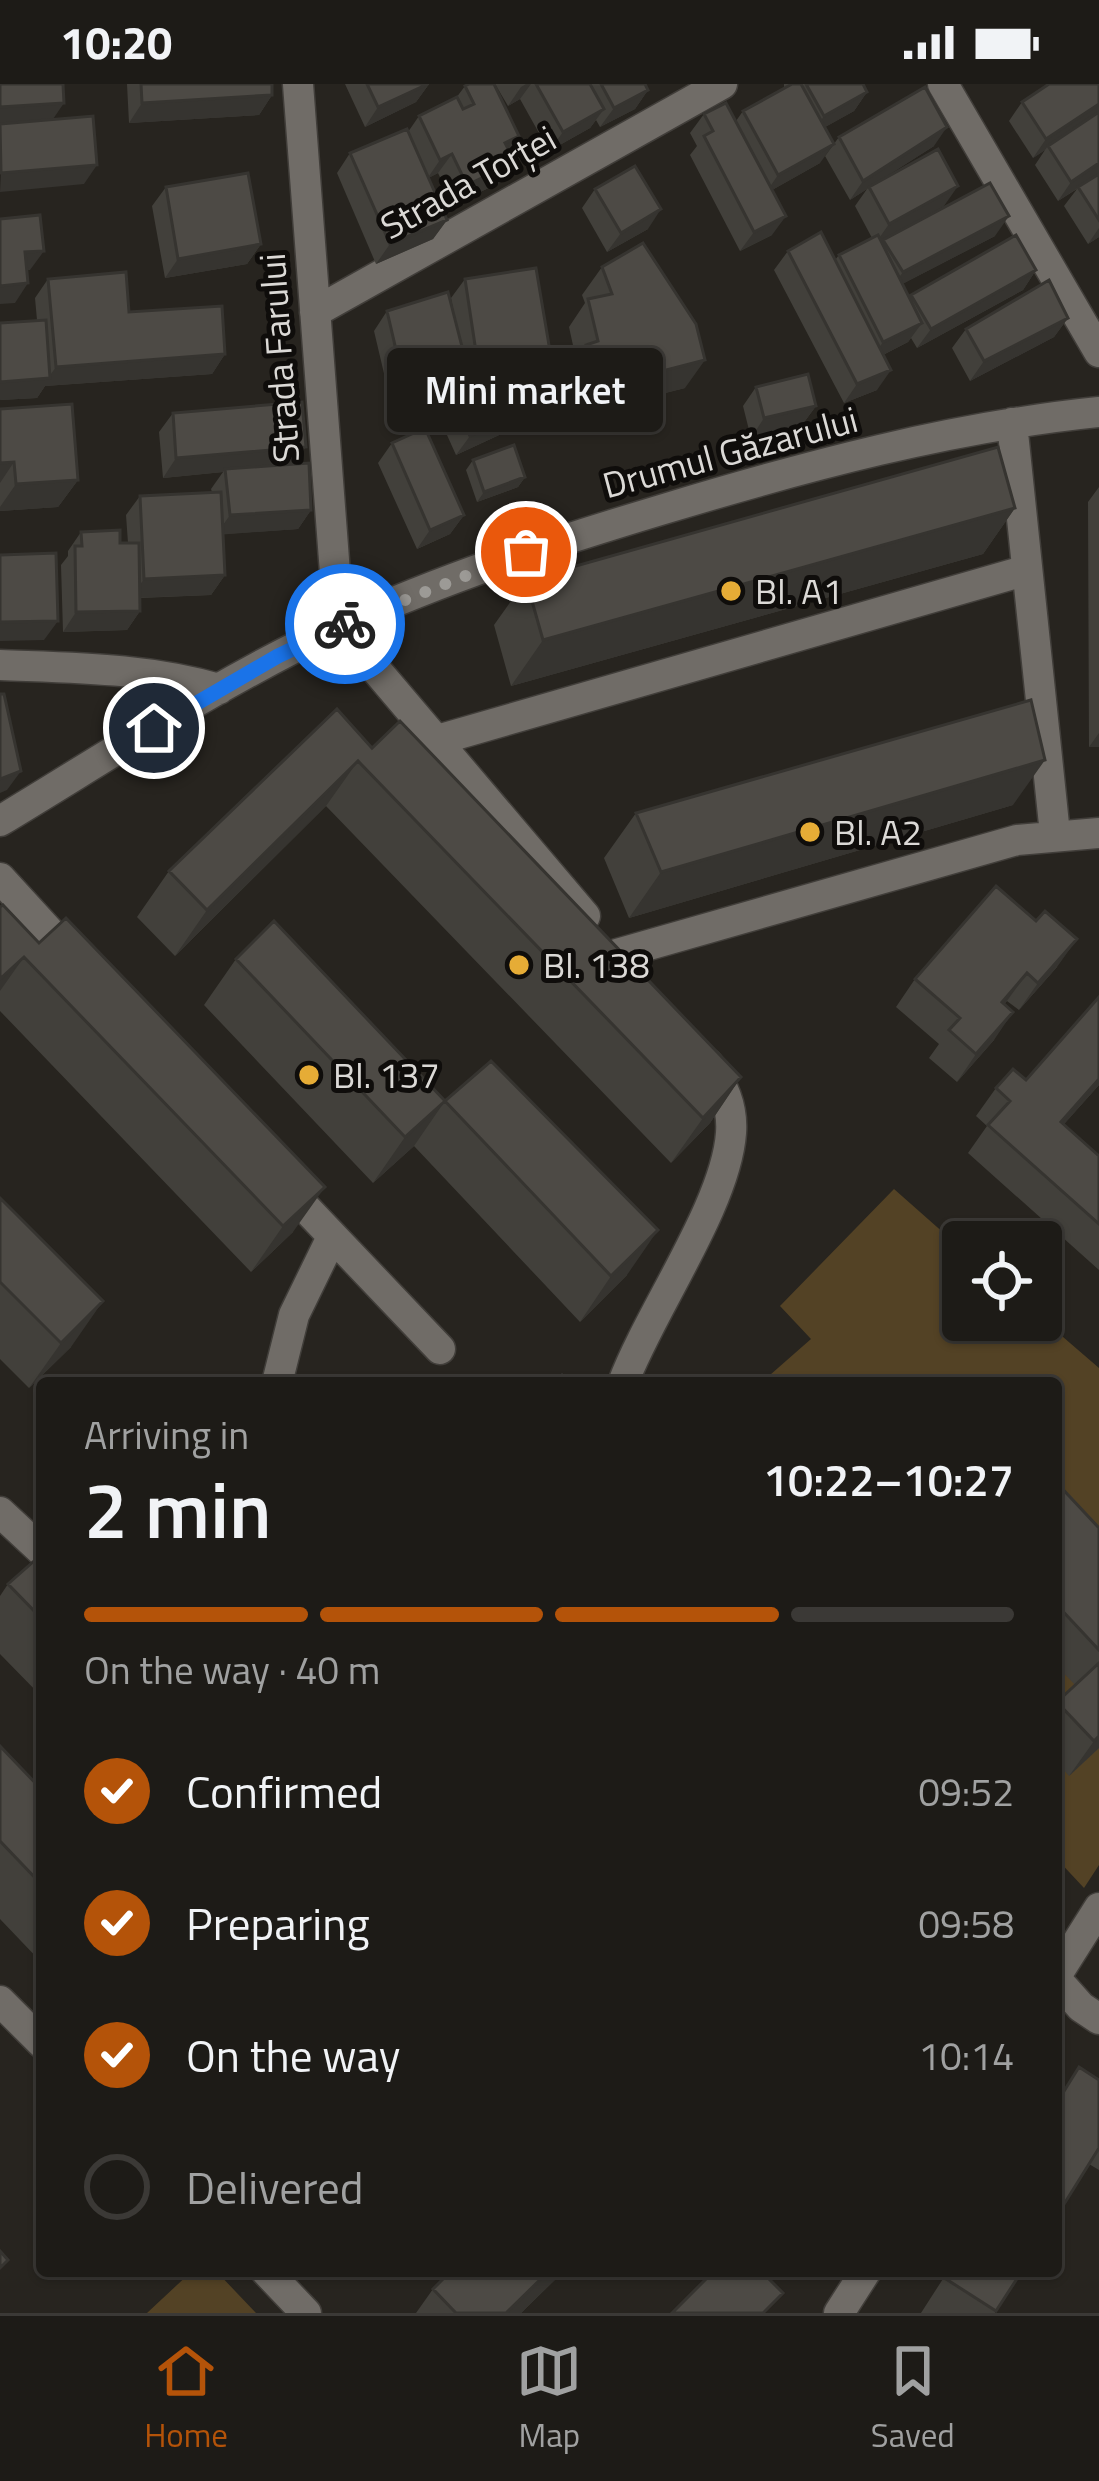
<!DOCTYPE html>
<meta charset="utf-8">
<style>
:root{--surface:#1d1b17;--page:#252420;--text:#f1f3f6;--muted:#a0a1a1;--line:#3b3936;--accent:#b45309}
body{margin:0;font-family:"Titillium Web",sans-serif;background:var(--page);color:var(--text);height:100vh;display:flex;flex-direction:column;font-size:45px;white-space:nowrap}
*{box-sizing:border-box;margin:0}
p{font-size:39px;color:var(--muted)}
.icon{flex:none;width:66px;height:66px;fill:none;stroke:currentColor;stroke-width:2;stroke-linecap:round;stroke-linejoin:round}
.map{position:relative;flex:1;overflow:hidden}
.drawer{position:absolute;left:36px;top:1293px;width:1026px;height:900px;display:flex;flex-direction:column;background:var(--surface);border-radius:12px;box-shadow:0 3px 9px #0004,0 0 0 3px var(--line)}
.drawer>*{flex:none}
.fabs{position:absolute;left:942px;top:1137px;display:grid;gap:24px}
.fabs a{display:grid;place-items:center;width:120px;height:120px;border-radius:12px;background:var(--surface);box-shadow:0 3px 9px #0004,0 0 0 3px var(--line);font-size:60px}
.pin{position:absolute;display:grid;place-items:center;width:102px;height:102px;color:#fff;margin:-51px;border:6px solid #fff;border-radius:50%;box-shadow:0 3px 12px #0007}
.courier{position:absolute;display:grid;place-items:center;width:120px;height:120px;margin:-60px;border:9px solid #1a73e8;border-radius:50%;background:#fff;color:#222;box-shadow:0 3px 15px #0007}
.bubble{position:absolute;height:84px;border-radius:12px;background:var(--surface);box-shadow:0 3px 9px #0004,0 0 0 3px var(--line);font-size:39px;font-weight:600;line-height:84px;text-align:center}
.overview em{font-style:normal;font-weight:600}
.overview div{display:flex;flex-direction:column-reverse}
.overview{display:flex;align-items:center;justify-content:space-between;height:204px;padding:0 48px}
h1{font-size:78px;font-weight:600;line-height:90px}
.bar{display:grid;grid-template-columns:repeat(4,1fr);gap:18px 12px;align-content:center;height:144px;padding:0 48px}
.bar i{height:15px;border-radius:9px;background:var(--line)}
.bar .on{background:var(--accent)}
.bar p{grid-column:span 4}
ol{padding:0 48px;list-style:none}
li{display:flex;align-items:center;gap:36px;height:132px}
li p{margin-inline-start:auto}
li .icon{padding:12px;border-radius:50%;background:var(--accent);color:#fff;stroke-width:4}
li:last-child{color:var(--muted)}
li i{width:66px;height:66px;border:6px solid var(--line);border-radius:50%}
.status{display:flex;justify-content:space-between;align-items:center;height:84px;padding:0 60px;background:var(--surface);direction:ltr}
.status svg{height:33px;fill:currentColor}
.dock{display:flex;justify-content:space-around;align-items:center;height:168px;border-top:3px solid var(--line);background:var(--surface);font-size:33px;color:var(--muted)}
.dock a{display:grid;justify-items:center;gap:6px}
.dock .on{color:var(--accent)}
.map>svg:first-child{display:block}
.green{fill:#534225}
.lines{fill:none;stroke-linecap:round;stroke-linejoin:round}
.minor-casing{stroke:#413e3a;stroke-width:33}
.minor{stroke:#706c67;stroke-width:30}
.wall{fill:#42403b}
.shaded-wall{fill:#363430}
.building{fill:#4d4a45;stroke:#363430;stroke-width:3}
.done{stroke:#9c9a96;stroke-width:12;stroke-dasharray:0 21.6}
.route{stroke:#1a73e8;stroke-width:15}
.poi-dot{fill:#e6ac36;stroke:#0f0d0b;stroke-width:4.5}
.labels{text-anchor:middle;stroke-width:10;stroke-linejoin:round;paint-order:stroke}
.street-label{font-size:36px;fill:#dbd9d6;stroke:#0f0d0b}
.poi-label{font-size:36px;fill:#dbd9d6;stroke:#0f0d0b;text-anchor:start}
</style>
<div class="status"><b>10:20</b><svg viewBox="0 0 49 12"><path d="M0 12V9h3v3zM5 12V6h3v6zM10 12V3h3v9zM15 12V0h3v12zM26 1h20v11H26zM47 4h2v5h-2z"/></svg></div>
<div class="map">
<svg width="1099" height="2229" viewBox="0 0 1099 2229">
<rect width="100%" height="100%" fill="#27241f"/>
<!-- green -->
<path class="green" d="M 894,1105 L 963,1166 L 963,1236 L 1041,1234 L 1099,1284 L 1099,1781 L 1084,1804 L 1056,1774 L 1056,1299 L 761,1299 L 811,1255 L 780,1222 Z
M 192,2187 L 216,2187 L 256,2229 L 147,2229 Z"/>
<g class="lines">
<!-- minor casing -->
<g class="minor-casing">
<path id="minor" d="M 298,0 L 339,542 L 585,832
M 943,0 L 1099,268
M 315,228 L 722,0
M 1012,339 L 1055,750
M 0,581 C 75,584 147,584 219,605
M 434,657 L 1027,486
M 0,737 C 111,670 221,597 339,542 C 444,494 554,458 664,425 C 806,382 951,343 1099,328
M 0,794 L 77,878
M 617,870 L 1017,756 L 1099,749
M 281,1098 L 440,1265
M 277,1299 L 294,1231 L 332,1153
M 623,1299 C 650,1227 726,1121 731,1049 C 733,1022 723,1001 708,980
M 0,1428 L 42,1467
M 1056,1892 L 1099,1824
M 1056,1895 L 1081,1923 L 1099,1935
M 0,1917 L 42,1959
M 266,2187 L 306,2229
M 839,2229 L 866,2187"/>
</g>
<!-- minor -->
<use href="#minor" class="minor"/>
</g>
<!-- wall -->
<path class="wall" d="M 127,0 L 272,0 L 272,11 L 259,31 L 129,39 Z
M 345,0 L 429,0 L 416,18 L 365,43 Z
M 495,0 L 645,0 L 648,6 L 635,25 L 600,43 L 596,36 L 590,44 L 549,67 L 520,15 L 508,22 Z
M 784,0 L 863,0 L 867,8 L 854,27 L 825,43 L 820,79 L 772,106 L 772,151 L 740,167 L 690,71 L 697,62 L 690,49 L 704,30 L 736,37 L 743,27 L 784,4 Z
M 1099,0 L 1099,153 L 1088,160 L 1064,122 L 1077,105 L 1058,117 L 1035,81 L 1045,66 L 1033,74 L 1009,37 L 1022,18 Z
M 465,2 L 519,52 L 509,67 L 515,78 L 501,98 L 453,121 L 438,89 L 428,94 L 447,136 L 433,155 L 376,180 L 337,89 L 350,69 L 408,48 L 419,32 L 456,14 Z
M 839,53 L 934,62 L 877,98 L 944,122 L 880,157 L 881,158 L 883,156 L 995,152 L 902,200 L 909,214 L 911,211 L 1036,186 L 1023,206 L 917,264 L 911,254 L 908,258 L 883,271 L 877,306 L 844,319 L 774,186 L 788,167 L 835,176 L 839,171 L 872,154 L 855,122 L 867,105 L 850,116 L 825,72 Z
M 166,103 L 261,160 L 247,180 L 165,194 L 152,122 Z
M 595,105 L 648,145 L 607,168 L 582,124 Z
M 602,183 L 685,304 L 574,332 L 566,289 L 576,275 L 569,243 L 585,219 L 582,211 Z
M 48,195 L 129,228 L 225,270 L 212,290 L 45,302 L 37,314 L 0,316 L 0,239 L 37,236 L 35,214 Z
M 465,195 L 539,282 L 540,332 L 456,371 L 442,340 L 455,321 L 522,289 L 465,301 L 456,313 L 394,332 L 374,247 L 387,227 L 455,235 L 451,214 Z
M 1068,234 L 1054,253 L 970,297 L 952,264 L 966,245 Z
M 756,303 L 816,322 L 802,341 L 751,354 L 743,322 Z
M 0,325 L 78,396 L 58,423 L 0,427 Z
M 173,329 L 294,380 L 311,426 L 298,445 L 223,450 L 225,491 L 211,511 L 140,514 L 140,527 L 127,546 L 63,548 L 61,481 L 68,472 L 68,467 L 81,448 L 120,459 L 128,459 L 126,431 L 140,412 L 212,408 L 211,405 L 223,388 L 163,394 L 159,348 Z
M 392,359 L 464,431 L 450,450 L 417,465 L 378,379 Z
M 473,376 L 525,393 L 518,403 L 477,418 L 466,386 Z
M 1099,403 L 1099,663 L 1089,663 L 1088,418 Z
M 1015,424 L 983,470 L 511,602 L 494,541 L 526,496 Z
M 372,664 L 741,993 L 710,1039 L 671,1079 L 326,722 L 175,872 L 137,833 L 169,787 Z
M 1013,721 L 629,834 L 604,774 L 636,729 Z
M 0,823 L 293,1148 L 251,1188 L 0,927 Z
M 236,875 L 445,1017 L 627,1191 L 580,1238 L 414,1062 L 373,1099 L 204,921 Z
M 1057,883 L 1019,926 L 1007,917 L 1004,920 L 994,956 L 957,998 L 929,974 L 939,960 L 896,923 L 915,895 Z
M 1026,996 L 1099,1001 L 1064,1040 L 1099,1072 L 1099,1186 L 968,1069 L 987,1042 L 976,1032 L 996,1004 Z
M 0,1114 L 71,1263 L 29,1304 L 0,1275 Z
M 42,1384 L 42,1400 L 36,1393 Z
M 1056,1398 L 1099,1444 L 1099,1664 L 1069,1692 L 1056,1677 L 1056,1619 L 1075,1601 L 1056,1581 Z
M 42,1470 L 42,1613 L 0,1570 L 0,1512 L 8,1500 Z
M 0,1662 L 42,1706 L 42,1879 L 0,1835 Z
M 1079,1983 L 1099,1996 L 1099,2086 L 1089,2080 L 1056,2133 L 1056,2017 Z
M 564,2187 L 521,2229 L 416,2229 L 433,2205 Z
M 948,2187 L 1022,2187 L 995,2229 L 921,2229 Z"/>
<!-- shaded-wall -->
<path class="shaded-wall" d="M 429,0 L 416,18 L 365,43 L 378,23 Z
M 526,0 L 531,0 L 520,15 L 508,22 L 521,3 Z
M 648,6 L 635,25 L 600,43 L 614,24 Z
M 867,8 L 854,27 L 811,51 L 824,32 Z
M 272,11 L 259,31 L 129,39 L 142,19 Z
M 64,19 L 51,38 L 0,41 L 0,23 Z
M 1099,20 L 1099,31 L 1048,62 L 1045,66 L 1033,74 L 1046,55 Z
M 604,25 L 590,44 L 549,67 L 563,48 Z
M 947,43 L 934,62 L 850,116 L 863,97 Z
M 519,52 L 506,72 L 505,59 Z
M 834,60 L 820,79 L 765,110 L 778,91 Z
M 452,70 L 438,89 L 427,95 L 440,76 Z
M 515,78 L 501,98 L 453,121 L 467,101 Z
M 1099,79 L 1099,90 L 1058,117 L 1071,98 Z
M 97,81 L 84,100 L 0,108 L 1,89 Z
M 958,102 L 944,122 L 875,160 L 889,140 Z
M 661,125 L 648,145 L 607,168 L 621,149 Z
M 786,132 L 772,151 L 740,167 L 754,148 Z
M 1009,132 L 995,152 L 889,207 L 903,188 Z
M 447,136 L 433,155 L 376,180 L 390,160 Z
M 1099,144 L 1099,153 L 1088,160 Z
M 261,160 L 247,180 L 165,194 L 178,175 Z
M 44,167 L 30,186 L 12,187 L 25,168 Z
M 1036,186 L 1023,206 L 917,264 L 931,245 Z
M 28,199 L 15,219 L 0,220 L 0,202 Z
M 1068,234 L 1054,253 L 970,297 L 984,277 Z
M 922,239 L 908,258 L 869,278 L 883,258 Z
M 550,267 L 536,286 L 465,301 L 456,313 L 394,332 L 407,313 L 470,294 L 478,281 Z
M 225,270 L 212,290 L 45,302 L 37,314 L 0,316 L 0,298 L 48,294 L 56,283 Z
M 705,276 L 685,304 L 574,332 L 593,305 Z
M 891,286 L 877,306 L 844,319 L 857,300 Z
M 553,312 L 540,332 L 456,371 L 470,352 Z
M 816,322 L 802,341 L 751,354 L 764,334 Z
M 306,363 L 292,382 L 225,385 L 223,388 L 163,394 L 176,374 Z
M 14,378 L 0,399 L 0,379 Z
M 525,393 L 518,403 L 477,418 L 484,408 Z
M 78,396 L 58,423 L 0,427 L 0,423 L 16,400 Z
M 1015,424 L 983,470 L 511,602 L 543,556 Z
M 311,426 L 298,445 L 216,451 L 230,431 Z
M 464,431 L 450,450 L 417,465 L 430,446 Z
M 225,491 L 211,511 L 131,514 L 144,495 Z
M 140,527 L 127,546 L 63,548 L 76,528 Z
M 58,537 L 44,556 L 0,557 L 0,538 Z
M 1099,649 L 1099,663 L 1089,663 Z
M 1045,676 L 1013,721 L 629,834 L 661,788 Z
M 358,677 L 326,722 L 175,872 L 207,826 Z
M 21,687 L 7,706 L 0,709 L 0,695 Z
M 1077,855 L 1057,883 L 1019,926 L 1038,899 Z
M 24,873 L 0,907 L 0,895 Z
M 1027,889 L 1007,917 L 982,945 L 1002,918 Z
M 1013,928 L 994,956 L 957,998 L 976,970 Z
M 741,993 L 710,1039 L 671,1079 L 703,1034 Z
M 1099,995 L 1099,1001 L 1041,1066 L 1061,1038 Z
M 445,1017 L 414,1062 L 373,1099 L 405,1053 Z
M 325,1103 L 293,1148 L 251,1188 L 283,1142 Z
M 658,1146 L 627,1191 L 580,1238 L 611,1192 Z
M 103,1217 L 71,1263 L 29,1304 L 61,1259 Z
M 1099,1652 L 1099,1664 L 1069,1692 L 1094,1657 Z
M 549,2187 L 564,2187 L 521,2229 L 506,2229 Z"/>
<!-- building -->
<path class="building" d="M 0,0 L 63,0 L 64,19 L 0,23 Z
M 141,0 L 272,0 L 272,11 L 142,19 Z
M 367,0 L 428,0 L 378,23 Z
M 469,0 L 494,0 L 519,52 L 505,59 L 515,78 L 467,101 L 452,70 L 440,76 L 419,32 L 457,13 L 463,25 L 474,20 L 465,2 Z
M 536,0 L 590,0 L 604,25 L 563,48 Z
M 601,0 L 645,0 L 648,6 L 614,24 Z
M 792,0 L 801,0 L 834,60 L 778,91 L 743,27 Z
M 806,0 L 863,0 L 867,8 L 824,32 Z
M 1049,0 L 1099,0 L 1099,20 L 1046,55 L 1022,18 Z
M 925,3 L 947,43 L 863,97 L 839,53 Z
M 726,19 L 786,132 L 754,148 L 704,52 L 713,47 L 704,30 Z
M 1099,28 L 1099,79 L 1071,98 L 1048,62 Z
M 93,32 L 97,81 L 1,89 L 0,40 Z
M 407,45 L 447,136 L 390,160 L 350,69 Z
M 938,65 L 958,102 L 889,140 L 869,103 Z
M 635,82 L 661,125 L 621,149 L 595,105 Z
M 248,89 L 261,160 L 178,175 L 166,103 Z
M 1099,90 L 1099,136 L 1078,103 Z
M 990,99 L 1009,132 L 903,188 L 883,156 Z
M 40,131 L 44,167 L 25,168 L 28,199 L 0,202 L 0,135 Z
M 821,148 L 891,286 L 857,300 L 788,167 Z
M 878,151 L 922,239 L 883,258 L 839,171 Z
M 1016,151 L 1036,186 L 931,245 L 911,211 Z
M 643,159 L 696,240 L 705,276 L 593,305 L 586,261 L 598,257 L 588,215 L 612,210 L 602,183 Z
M 536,184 L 550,267 L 478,281 L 465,195 Z
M 126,188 L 129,228 L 222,222 L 225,270 L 56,283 L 48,195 Z
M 1049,196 L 1068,234 L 984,277 L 966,245 Z
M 448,208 L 470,294 L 407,313 L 387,227 Z
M 46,236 L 50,294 L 0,298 L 0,239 Z
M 539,281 L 553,312 L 470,352 L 455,321 Z
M 808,290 L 816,322 L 764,334 L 756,303 Z
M 302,318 L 306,363 L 176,374 L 173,329 Z
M 72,320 L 78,396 L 16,400 L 14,378 L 0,379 L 0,325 Z
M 425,344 L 464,431 L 430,446 L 392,359 Z
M 514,361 L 525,393 L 484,408 L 473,376 Z
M 998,363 L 1015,424 L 543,556 L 526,496 Z
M 309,379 L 311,426 L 230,431 L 225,385 Z
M 221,408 L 225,491 L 144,495 L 140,412 Z
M 120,446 L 120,459 L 139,459 L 140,527 L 76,528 L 75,462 L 82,462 L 81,448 Z
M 56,469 L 58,537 L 0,538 L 0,471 Z
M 0,610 L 4,610 L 21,687 L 0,695 Z
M 1031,616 L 1045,676 L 661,788 L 636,729 Z
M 337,625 L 372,664 L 400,637 L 741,993 L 703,1034 L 358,677 L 207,826 L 169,787 Z
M 996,802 L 1036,837 L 1045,827 L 1077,855 L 1038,899 L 1027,889 L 1002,918 L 1013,928 L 976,970 L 949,946 L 960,934 L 915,895 Z
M 3,821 L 39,859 L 66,834 L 325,1103 L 283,1142 L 24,873 L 0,895 L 0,823 Z
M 274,837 L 445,1017 L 491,977 L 658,1146 L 611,1192 L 445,1017 L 405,1053 L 236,875 Z
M 1099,913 L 1099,995 L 1061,1038 L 1099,1072 L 1099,1140 L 988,1041 L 1010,1017 L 996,1004 L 1013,985 L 1026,996 Z
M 0,1114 L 103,1217 L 61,1259 L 0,1198 Z
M 562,1291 L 569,1299 L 554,1299 Z
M 1056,1398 L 1099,1444 L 1099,1566 L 1056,1520 Z
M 42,1470 L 42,1535 L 8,1500 Z
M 1099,1579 L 1099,1652 L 1094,1657 L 1057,1618 Z
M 0,1662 L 42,1706 L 42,1801 L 0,1757 Z
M 1079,1983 L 1099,1996 L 1099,2064 L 1056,2133 L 1056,2020 Z
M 0,2167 L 8,2176 L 0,2184 Z
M 451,2187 L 549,2187 L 506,2229 L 456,2229 L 433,2205 Z
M 714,2187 L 761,2187 L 783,2209 L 763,2229 L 672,2229 Z
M 951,2187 L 1022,2187 L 996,2227 L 946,2195 Z"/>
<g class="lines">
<!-- done -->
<path class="done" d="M 345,540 L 526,468"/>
<!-- route -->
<path class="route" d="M 154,644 L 278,572 L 345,540"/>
</g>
<!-- markers -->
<g class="poi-dot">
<circle cx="731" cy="507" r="12"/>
<circle cx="810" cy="748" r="12"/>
<circle cx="519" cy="881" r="12"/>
<circle cx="309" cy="991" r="12"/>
</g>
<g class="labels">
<!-- street labels -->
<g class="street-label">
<text transform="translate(468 98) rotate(-29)" y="13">Strada Torței</text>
<text transform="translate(279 274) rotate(-94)" y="13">Strada Farului</text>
<text transform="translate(730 368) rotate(-15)" y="13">Drumul Găzarului</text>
</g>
<!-- poi labels -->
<g class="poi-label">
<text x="755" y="520">Bl. A1</text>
<text x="834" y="761">Bl. A2</text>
<text x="543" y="894">Bl. 138</text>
<text x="333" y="1004">Bl. 137</text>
</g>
</g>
</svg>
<div class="fabs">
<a><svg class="icon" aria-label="locate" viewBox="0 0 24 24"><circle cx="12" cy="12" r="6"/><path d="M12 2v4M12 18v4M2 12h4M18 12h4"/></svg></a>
</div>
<div class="pin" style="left:526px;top:468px;background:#ea580c"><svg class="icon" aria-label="bag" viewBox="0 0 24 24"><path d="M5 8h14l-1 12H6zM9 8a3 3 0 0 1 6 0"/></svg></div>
<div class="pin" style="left:154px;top:644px;background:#1f2937"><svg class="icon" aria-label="home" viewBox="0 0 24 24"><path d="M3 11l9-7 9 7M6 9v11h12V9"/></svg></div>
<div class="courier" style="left:345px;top:540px"><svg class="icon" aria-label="bike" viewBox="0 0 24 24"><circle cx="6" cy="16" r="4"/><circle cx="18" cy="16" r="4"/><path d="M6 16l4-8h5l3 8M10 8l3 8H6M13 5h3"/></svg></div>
<div class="bubble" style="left:387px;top:264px;width:276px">Mini market</div>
<section class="drawer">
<div class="overview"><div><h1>2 min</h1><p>Arriving in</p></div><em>10:22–10:27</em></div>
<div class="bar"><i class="on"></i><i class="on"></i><i class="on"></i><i></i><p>On the way · 40 m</p></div>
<ol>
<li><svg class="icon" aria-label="check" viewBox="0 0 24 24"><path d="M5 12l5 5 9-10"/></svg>Confirmed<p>09:52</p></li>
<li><svg class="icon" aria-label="check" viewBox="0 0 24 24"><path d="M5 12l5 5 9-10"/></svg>Preparing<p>09:58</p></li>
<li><svg class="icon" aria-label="check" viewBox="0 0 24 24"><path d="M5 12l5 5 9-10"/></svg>On the way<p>10:14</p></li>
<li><i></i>Delivered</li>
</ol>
</section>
</div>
<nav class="dock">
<a class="on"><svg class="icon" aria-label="home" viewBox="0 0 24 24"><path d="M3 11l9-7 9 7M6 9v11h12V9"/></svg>Home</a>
<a><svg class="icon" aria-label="map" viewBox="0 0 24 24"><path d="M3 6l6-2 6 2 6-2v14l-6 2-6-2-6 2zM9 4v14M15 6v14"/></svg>Map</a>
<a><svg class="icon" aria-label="saved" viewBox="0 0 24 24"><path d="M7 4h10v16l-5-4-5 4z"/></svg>Saved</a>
</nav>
